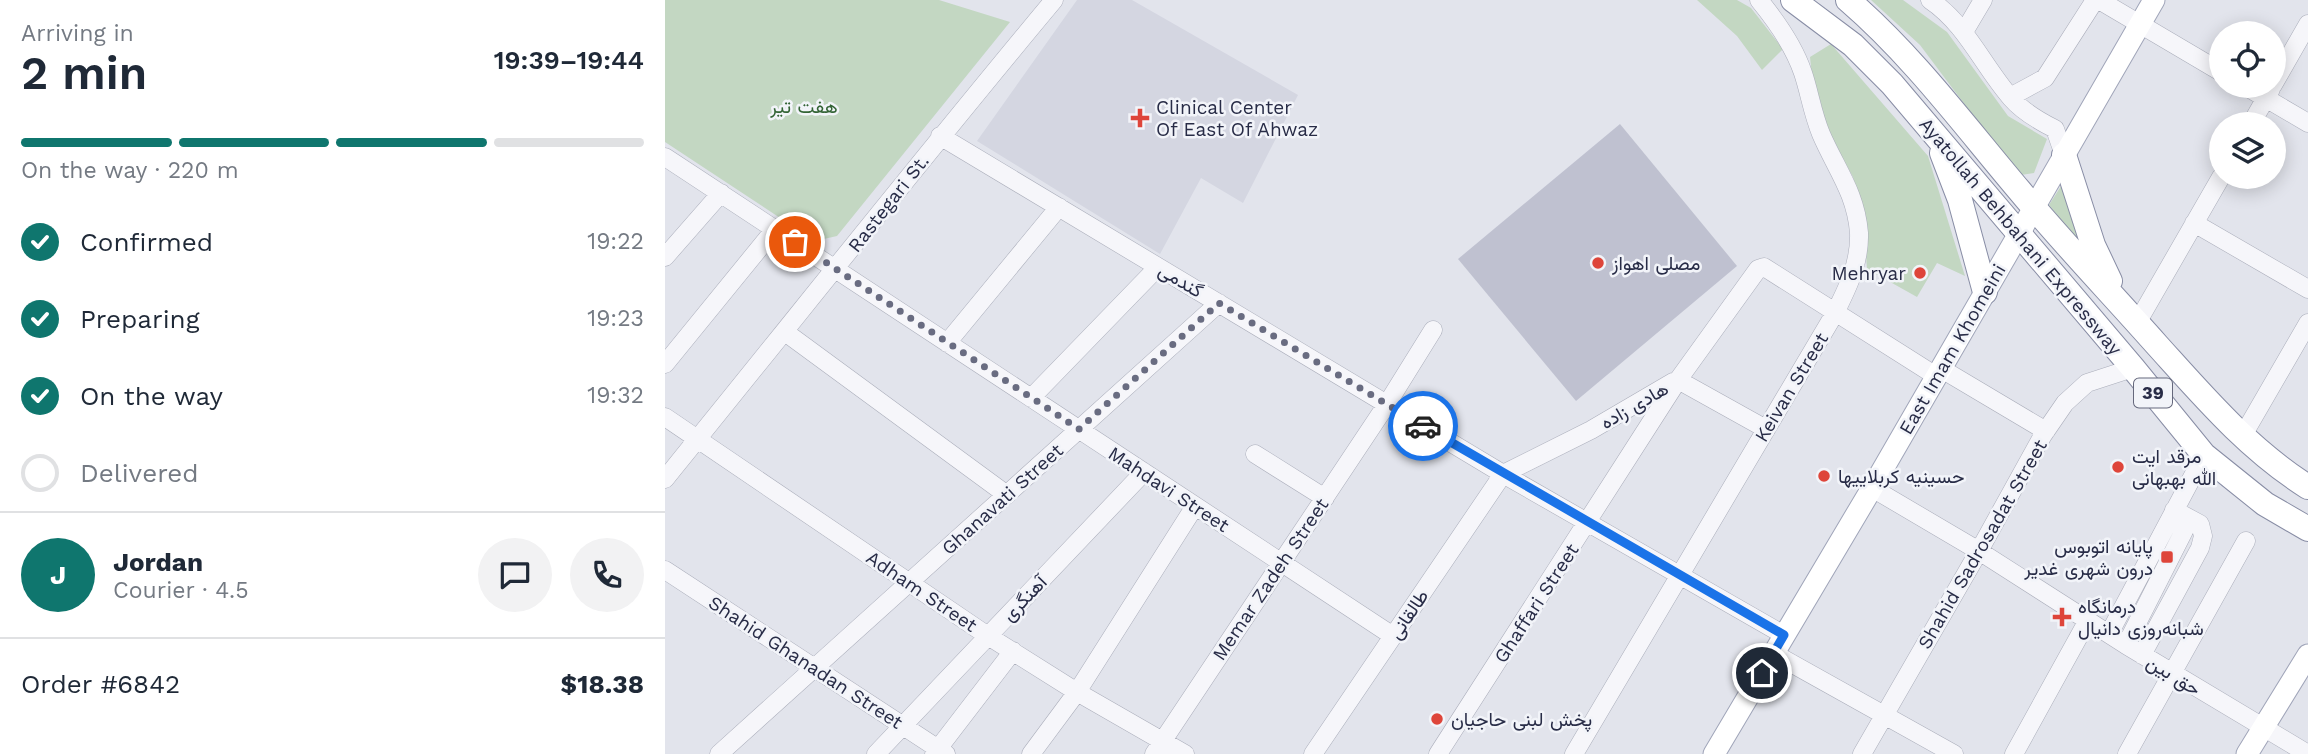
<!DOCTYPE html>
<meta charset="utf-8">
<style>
:root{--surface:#fff;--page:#f2f2f3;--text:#1f2937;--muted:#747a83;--line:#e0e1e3;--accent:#0f766e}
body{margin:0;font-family:"Work Sans",Vazirmatn,sans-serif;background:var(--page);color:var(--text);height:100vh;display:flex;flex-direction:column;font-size:26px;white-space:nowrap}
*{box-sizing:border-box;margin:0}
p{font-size:23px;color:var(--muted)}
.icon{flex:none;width:38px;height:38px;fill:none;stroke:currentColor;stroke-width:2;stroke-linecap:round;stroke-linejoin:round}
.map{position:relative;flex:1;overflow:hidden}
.sheet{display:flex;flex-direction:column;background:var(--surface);width:665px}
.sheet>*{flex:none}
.tools{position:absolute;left:1544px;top:21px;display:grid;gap:14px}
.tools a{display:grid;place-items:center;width:77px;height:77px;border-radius:50%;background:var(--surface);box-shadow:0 4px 18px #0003;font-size:35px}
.pin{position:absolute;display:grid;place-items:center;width:60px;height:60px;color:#fff;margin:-30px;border:4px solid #fff;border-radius:50%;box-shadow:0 2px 7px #0007}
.courier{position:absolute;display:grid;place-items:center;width:70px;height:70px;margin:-35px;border:5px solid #1a73e8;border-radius:50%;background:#fff;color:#222;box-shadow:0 2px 9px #0007}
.head em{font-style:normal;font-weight:600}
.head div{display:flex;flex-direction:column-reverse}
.head{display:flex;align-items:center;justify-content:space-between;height:119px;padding:0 21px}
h1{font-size:46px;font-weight:600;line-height:52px}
.bar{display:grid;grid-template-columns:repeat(4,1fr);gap:10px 7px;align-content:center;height:84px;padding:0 21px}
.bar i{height:9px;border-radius:5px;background:var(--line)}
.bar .active{background:var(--accent)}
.bar p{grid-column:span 4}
.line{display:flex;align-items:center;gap:18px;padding:0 21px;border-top:2px solid var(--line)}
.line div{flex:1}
.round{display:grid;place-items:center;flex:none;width:74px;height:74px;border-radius:37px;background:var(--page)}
ol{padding:0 21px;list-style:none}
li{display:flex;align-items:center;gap:21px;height:77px}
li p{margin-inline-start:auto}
li .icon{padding:7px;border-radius:50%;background:var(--accent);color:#fff;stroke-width:4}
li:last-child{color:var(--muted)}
li i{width:38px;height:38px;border:4px solid var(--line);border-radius:50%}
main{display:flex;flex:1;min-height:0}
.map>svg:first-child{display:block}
.built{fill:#d4d6e1}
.green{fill:#c3d7c2}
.building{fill:#bfc1d0}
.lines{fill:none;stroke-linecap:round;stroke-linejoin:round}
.minor-casing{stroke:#aaadba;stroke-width:19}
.major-casing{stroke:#a0a5b9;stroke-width:23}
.highway-casing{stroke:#888da5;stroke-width:26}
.minor{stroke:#f6f6fa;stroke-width:18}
.major{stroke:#fff;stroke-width:21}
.highway{stroke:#fff;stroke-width:24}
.done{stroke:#696c81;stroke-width:7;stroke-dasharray:0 12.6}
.route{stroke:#1a73e8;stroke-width:9}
.poi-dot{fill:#de453a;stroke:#f2f4f9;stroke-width:2.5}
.labels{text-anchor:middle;stroke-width:5;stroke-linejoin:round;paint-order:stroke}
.shield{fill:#f2f4f9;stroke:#65687c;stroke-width:2}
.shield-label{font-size:18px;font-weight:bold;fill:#282c47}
.park-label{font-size:19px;fill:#336435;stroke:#f2f4f9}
.poi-label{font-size:19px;fill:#282c47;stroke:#f2f4f9;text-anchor:start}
.street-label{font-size:19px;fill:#282c47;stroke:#f2f4f9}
</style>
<main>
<section class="sheet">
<div class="head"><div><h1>2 min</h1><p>Arriving in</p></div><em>19:39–19:44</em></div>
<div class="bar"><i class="active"></i><i class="active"></i><i class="active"></i><i></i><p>On the way · 220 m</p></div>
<ol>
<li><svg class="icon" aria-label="check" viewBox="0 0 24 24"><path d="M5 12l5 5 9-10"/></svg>Confirmed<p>19:22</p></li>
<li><svg class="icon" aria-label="check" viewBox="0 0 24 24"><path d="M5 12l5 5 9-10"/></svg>Preparing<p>19:23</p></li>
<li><svg class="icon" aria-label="check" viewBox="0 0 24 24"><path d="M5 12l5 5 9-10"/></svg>On the way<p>19:32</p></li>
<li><i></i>Delivered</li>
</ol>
<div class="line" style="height:126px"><b class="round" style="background:var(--accent);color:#fff">J</b><div><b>Jordan</b><p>Courier · 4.5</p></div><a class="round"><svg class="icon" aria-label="chat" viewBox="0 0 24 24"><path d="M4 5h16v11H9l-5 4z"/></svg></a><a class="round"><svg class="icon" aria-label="phone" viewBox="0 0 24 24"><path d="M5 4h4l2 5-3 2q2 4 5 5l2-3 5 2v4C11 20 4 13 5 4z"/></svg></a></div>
<div class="line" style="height:91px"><div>Order #6842</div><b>$18.38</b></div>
</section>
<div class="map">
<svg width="1643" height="754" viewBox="0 0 1643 754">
<rect width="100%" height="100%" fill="#e2e4ec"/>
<!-- built -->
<path class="built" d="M 412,0 L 467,0 L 633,95 L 578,203 L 536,178 L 495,254 L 312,141 Z"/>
<!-- green -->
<path class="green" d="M 0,0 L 274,0 L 345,22 L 172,236 L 150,241 L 0,142 Z
M 1032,0 L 1072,0 L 1086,8 L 1118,49 L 1097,70 L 1072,36 Z
M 1206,0 L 1238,0 L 1282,32 L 1343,116 L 1382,139 L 1369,173 L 1356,175 L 1303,109 L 1255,45 Z
M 1166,44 L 1263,156 L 1300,276 L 1272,263 L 1252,297 L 1202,269 L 1199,225 L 1188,177 L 1167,140 L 1149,95 L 1145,57 Z
M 1398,183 L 1416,245 L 1384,205 Z"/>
<!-- building -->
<path class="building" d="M 955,124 L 1072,266 L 911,401 L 793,259 Z"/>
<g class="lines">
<!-- minor casing -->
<g class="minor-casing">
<path id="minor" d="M 1265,0 C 1301,24 1318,66 1346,98 C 1358,112 1374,121 1390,129 L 1399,155
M 1434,0 L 1556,72
M 1299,32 L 1318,0
M 1608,85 L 1643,24
M 1580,86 L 1643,123
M 1345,97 L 1380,78 L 1430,0
M 1586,124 L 1606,89
M 275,136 L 838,474 L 1119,635
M 0,157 L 728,636
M 1529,223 L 1643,289
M 0,257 L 56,193
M 1472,323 L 1556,177
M 120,332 L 342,495
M 282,343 L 394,207
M 0,364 L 110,229
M 1275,368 L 1381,431
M 1013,380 L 1101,429
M 366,398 L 493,267
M 0,417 L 323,636 L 412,692 L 520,754
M 1577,437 L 1643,323
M 590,454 L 660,498
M 0,479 C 130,319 257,158 389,0
M 1207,488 L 1314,551 L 1461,645 L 1643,754
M 0,570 L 281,754
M 1444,634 L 1539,455
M 1461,645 L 1525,519
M 1108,653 L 1289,754
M 1477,655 L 1535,548 L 1538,536 L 1535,524 L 1509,510
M 54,754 L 554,303
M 211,754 L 479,472
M 269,754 L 348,651
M 366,754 L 412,692 L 530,506
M 489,754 L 722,404 L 768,330
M 648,754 L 838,474 L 926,430 L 1008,382
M 773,754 L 1013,380 L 1093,269 L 1099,267 L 1271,376
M 909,754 L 1170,313 C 1183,287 1195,263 1194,233 C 1191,193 1171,169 1156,134 C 1147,112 1145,94 1138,73 C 1129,46 1112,22 1094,0
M 1197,754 L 1314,551 L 1378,435 L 1400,403 L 1422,383 L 1468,368
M 1349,754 L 1423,620
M 1462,754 L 1581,541"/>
</g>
<!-- major casing -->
<g class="major-casing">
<path id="major" d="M 1049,754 L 1207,488 L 1489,0
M 1582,754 L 1643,655"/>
</g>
<!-- highway casing -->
<g class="highway-casing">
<path id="highway" d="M 1128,0 L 1188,45 L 1227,84 L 1468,368 L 1539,455 L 1600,504 L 1643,529
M 1183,0 C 1248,56 1299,125 1354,190 C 1398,243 1446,293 1492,345 C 1539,397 1583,449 1643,487
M 1277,153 L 1295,200 L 1320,292
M 1399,155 L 1428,245 L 1445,281"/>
</g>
<!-- minor -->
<use href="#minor" class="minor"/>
<!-- major -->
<use href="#major" class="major"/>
<!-- highway -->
<use href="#highway" class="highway"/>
</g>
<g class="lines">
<!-- done -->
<path class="done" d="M 130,242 L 414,429 L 554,303 L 758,426"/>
<!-- route -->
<path class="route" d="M 758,426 L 1119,635 L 1097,673"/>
</g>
<!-- markers -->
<g class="poi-dot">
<path d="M471.5 107.5h7v7h7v7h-7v7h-7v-7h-7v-7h7z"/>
<circle cx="933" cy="263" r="7"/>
<circle cx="1255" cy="273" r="7"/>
<circle cx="1453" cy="467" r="7"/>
<circle cx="1159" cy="476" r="7"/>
<rect x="1495" y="550" width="14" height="14" rx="3.5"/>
<path d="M1393.5 606.5h7v7h7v7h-7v7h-7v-7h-7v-7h7z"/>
<circle cx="772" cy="719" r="7"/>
</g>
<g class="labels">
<!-- shield labels -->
<rect class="shield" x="1469" y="378.5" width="38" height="29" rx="5"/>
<g class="shield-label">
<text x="1488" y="399">39</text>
</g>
<!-- park labels -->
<g class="park-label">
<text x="139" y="113">هفت تیر</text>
</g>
<!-- poi labels -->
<g class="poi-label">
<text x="491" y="114">Clinical Center<tspan x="491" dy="22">Of East Of Ahwaz</tspan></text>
<text x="947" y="270">مصلی اهواز</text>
<text x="1241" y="280" text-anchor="end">Mehryar</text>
<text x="1467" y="463">مرقد ایت<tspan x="1467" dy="22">الله بهبهانی</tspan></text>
<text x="1173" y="483">حسینیه کربلاییها</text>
<text x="1488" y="553" text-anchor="end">پایانه اتوبوس<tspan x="1488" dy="22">درون شهری غدیر</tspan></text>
<text x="1413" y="613">درمانگاه<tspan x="1413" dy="22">شبانه‌روزی دانیال</tspan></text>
<text x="786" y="726">پخش لبنی حاجیان</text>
</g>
<!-- street labels -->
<g class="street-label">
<text transform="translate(223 203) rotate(-52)" y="7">Rastegari St.</text>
<text transform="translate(1356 236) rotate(50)" y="7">Ayatollah Behbahani Expressway</text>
<text transform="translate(516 280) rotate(31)" y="7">گندمی</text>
<text transform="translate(1287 349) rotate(-60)" y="7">East Imam Khomeini</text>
<text transform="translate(1126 387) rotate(-59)" y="7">Keivan Street</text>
<text transform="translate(969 405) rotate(-30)" y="7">هادی زاده</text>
<text transform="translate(504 489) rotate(33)" y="7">Mahdavi Street</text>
<text transform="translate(337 499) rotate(-42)" y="7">Ghanavati Street</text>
<text transform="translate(1317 544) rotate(-60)" y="7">Shahid Sadrosadat Street</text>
<text transform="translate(605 579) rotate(-56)" y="7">Memar Zadeh Street</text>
<text transform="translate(257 591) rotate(34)" y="7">Adham Street</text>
<text transform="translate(359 598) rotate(-46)" y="7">آهنگری</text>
<text transform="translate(871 603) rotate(-57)" y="7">Ghaffari Street</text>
<text transform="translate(743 614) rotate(-56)" y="7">طالقانی</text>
<text transform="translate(141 662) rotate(33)" y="7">Shahid Ghanadan Street</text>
<text transform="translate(1509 675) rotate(31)" y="7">حق بین</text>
</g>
</g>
</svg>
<div class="tools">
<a><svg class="icon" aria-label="locate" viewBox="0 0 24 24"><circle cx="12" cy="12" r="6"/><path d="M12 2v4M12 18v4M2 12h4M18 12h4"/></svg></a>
<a><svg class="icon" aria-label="layers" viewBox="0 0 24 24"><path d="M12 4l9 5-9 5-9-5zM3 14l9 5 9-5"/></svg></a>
</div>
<div class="pin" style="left:130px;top:242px;background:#ea580c"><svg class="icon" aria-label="bag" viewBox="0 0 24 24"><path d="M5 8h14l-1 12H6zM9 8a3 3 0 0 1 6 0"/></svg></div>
<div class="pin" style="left:1097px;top:673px;background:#1f2937"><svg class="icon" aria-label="home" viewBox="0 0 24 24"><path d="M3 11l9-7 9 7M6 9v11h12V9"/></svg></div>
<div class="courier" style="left:758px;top:426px"><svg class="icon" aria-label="car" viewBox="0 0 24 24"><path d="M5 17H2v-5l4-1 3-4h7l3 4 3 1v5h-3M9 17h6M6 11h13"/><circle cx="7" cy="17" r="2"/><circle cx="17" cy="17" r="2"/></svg></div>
</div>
</main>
